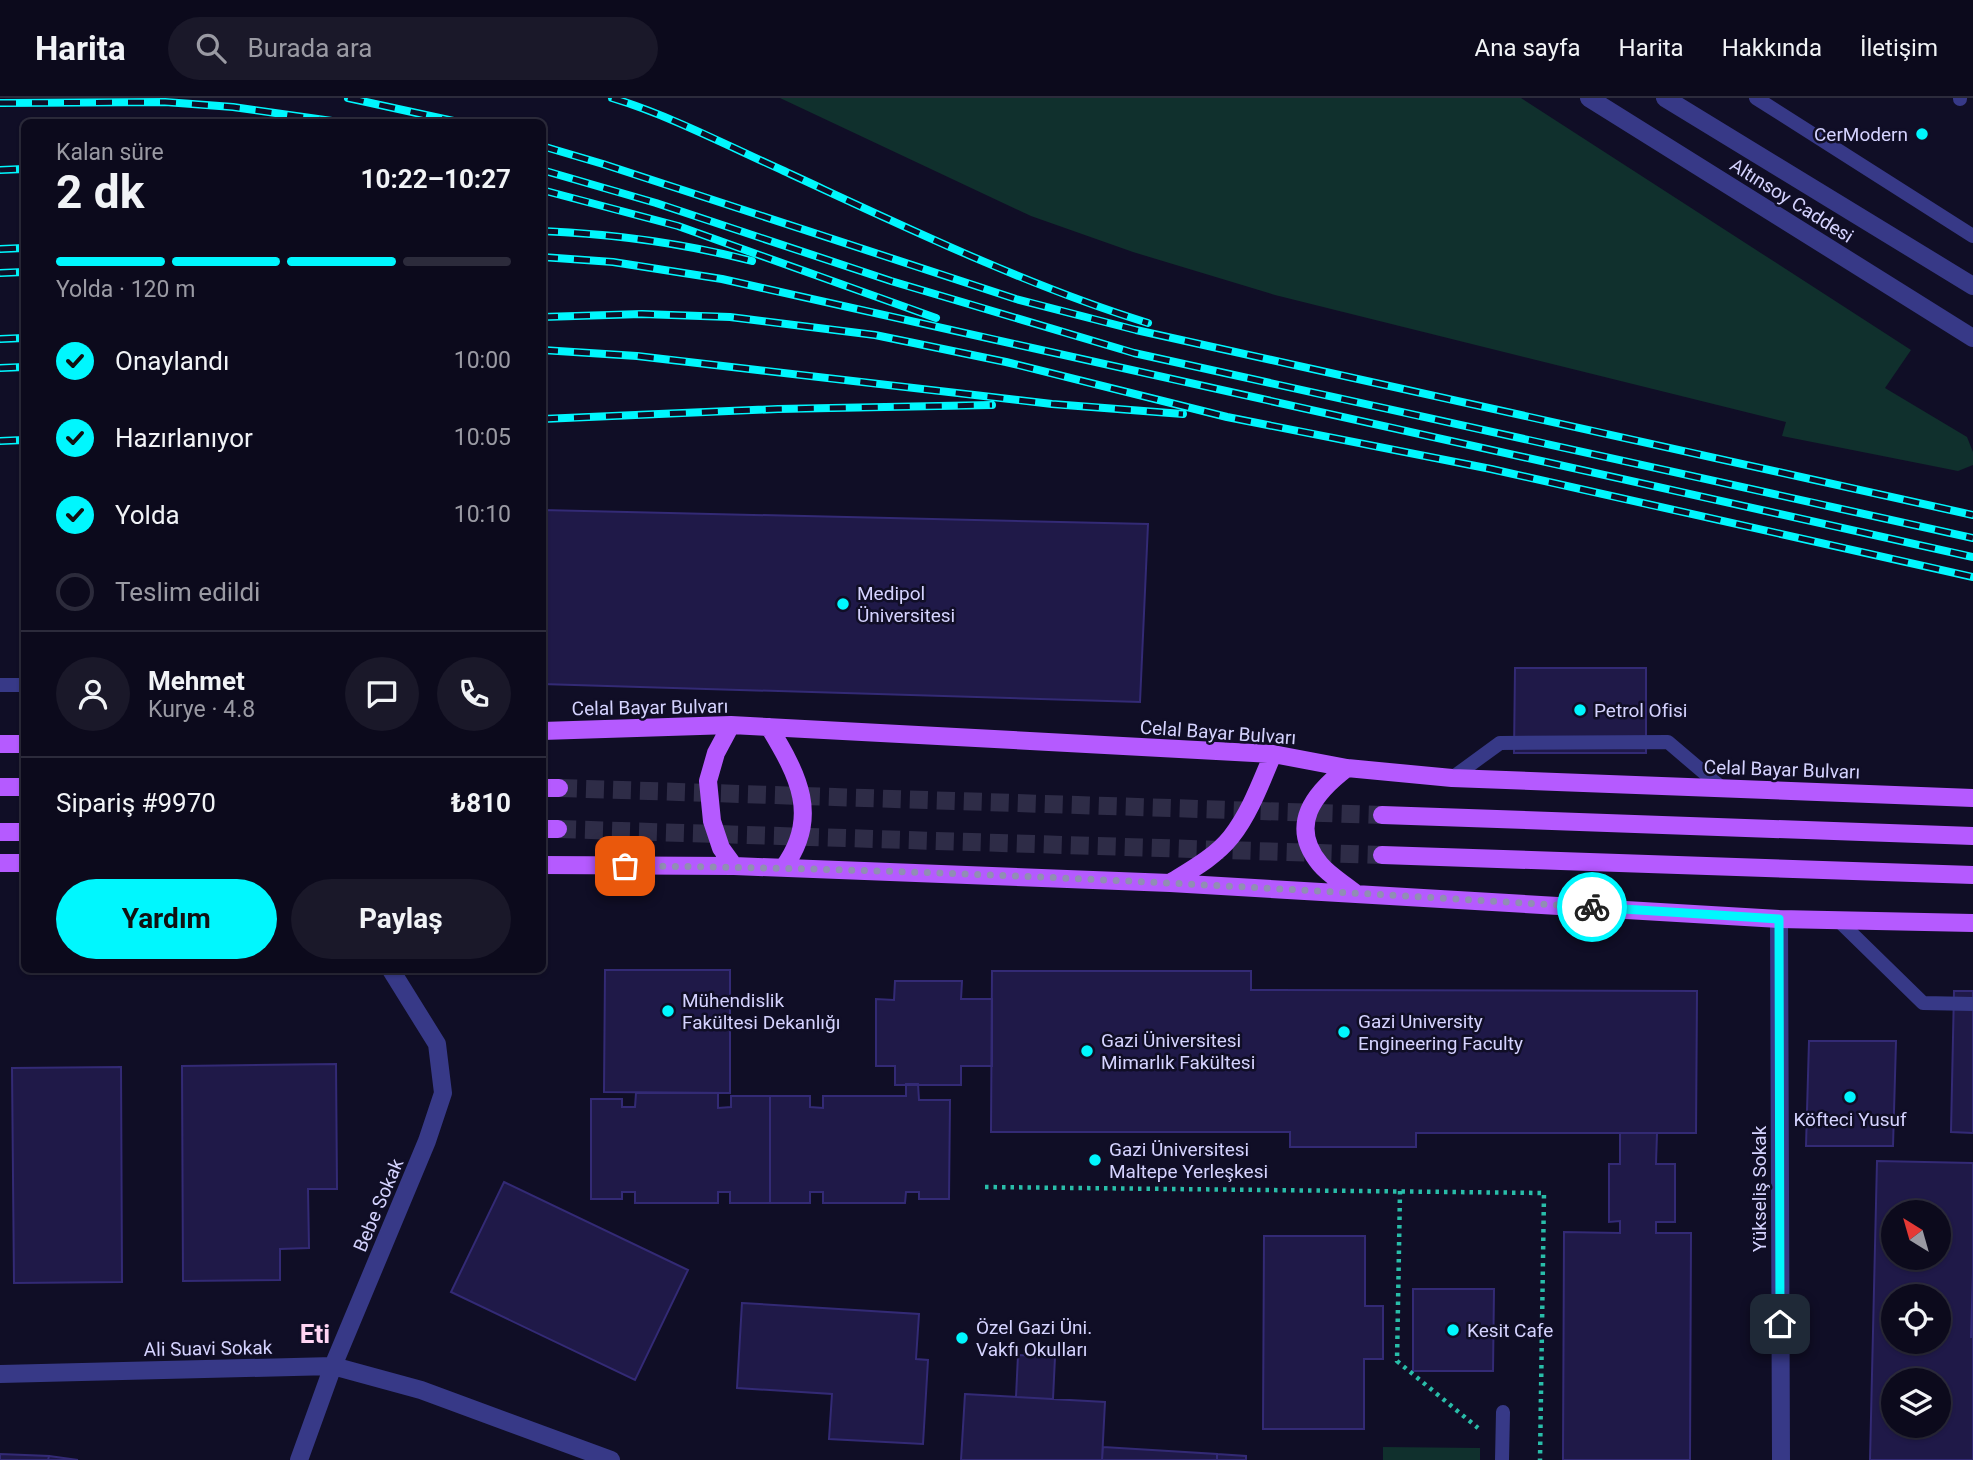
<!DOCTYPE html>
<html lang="tr">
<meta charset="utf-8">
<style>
:root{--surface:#0c0a1c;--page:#1a1829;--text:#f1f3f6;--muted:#9a9aa3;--line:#2c2b3b;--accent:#00f7fe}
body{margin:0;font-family:Roboto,sans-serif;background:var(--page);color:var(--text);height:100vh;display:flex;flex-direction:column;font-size:26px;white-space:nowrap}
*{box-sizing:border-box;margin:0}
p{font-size:23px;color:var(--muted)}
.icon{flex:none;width:38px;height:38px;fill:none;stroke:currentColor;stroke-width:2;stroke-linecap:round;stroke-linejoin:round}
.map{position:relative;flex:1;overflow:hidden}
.panel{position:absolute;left:21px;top:21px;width:525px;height:854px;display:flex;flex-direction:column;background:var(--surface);border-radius:10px;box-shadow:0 2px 5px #0004,0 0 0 2px var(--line)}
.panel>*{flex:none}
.needle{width:46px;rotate:323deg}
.controls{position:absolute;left:1881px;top:1102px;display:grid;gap:14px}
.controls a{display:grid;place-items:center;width:70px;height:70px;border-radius:50%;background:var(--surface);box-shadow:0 2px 5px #0004,0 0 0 2px var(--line);font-size:35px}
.pin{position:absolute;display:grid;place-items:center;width:60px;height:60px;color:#fff;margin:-30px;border-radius:14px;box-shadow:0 4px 10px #0006}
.courier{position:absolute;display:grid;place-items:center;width:70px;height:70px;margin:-35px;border:5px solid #00f7fe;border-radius:50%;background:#fff;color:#222;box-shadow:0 2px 9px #0007}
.overview em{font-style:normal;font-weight:700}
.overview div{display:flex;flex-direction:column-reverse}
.overview{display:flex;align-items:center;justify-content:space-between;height:119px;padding:0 35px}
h1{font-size:46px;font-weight:700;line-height:52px}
.bar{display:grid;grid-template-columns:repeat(4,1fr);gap:10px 7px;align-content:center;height:84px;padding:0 35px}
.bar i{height:9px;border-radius:5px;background:var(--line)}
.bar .selected{background:var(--accent)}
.bar p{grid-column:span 4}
.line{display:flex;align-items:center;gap:18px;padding:0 35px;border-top:2px solid var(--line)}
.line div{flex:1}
.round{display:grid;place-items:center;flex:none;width:74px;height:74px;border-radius:37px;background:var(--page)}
ol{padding:0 35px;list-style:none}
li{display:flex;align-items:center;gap:21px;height:77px}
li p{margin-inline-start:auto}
li .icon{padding:7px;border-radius:50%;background:var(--accent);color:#111;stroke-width:4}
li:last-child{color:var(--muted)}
li i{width:38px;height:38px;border:4px solid var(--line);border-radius:50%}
.cta{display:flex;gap:14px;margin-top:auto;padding:14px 35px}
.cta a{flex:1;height:80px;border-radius:42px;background:var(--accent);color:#111;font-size:28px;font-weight:700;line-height:80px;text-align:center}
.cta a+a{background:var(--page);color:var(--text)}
header{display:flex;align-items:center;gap:42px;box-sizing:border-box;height:98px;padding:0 35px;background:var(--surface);border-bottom:2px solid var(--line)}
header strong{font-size:33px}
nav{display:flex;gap:38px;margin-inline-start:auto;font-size:24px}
.search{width:490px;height:63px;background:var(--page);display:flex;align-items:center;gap:18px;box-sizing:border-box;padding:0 24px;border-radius:38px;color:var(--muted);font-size:26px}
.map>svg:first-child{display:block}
.green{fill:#10302d}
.building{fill:#1f1948;stroke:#332a75;stroke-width:2;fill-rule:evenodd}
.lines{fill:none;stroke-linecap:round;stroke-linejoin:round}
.primary-tunnel{stroke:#2e2c47;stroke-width:18;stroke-dasharray:18 9;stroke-linecap:butt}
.path{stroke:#29bda9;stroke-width:4.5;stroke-dasharray:3.5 5;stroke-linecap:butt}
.service{stroke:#373987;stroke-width:14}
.minor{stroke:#373987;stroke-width:18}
.tertiary{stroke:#373987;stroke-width:18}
.primary{stroke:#b55aff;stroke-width:18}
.rail-casing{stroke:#00f7fe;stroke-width:8}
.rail{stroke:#100e26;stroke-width:5;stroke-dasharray:16;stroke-linecap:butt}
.done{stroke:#908eb3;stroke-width:7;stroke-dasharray:0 12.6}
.route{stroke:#00f7fe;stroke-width:9}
.poi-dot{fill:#00f7fe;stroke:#100e26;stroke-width:2.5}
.labels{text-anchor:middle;stroke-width:5;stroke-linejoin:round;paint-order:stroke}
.poi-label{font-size:19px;fill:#d5d3ff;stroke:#100e26;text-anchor:start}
.street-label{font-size:19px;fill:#d5d3ff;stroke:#100e26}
.district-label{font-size:26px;font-weight:bold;fill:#ffd5f3;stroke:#100e26}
</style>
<header>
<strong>Harita</strong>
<div class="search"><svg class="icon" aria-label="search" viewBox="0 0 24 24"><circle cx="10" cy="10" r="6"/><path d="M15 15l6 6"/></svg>Burada ara</div>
<nav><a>Ana sayfa</a><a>Harita</a><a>Hakkında</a><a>İletişim</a></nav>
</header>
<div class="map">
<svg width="1973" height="1362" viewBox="0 0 1973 1362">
<rect width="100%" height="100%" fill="#100e26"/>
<!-- green -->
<path class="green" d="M 780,0 L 1521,0 L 1911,252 L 1885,290 L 1967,339 L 1973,354 L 1973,367 L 1958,373 L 1782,338 L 1786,324 L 1275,197 L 1133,154 L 1031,118 Z
M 1383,1349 L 1480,1350 L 1480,1362 L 1383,1362 Z"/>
<!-- building -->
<path class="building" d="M 542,412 L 1148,426 L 1140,604 L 542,586 Z
M 1515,570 L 1646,570 L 1646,655 L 1514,655 Z
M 605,872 L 730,872 L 730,995 L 604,994 Z
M 992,873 L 1251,873 L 1251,892 L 1697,893 L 1696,1035 L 1416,1035 L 1416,1049 L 1290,1049 L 1290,1034 L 991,1034 Z
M 895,883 L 962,883 L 961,901 L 992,901 L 992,968 L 961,968 L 961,987 L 895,987 L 895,968 L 876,968 L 876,901 L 894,902 Z
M 1954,893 L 1973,893 L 1973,1035 L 1951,1034 Z
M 1809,943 L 1896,943 L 1893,1048 L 1806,1048 Z
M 336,966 L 337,1091 L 308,1091 L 309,1150 L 280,1151 L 280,1182 L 183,1183 L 182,968 Z
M 121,969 L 122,1184 L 14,1185 L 12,970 Z
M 906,986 L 918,986 L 919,1002 L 950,1002 L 949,1101 L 919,1101 L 919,1094 L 906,1094 L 905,1105 L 823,1105 L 823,1094 L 810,1094 L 810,1105 L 770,1105 L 770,998 L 810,998 L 810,1009 L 823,1010 L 823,998 L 906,998 Z
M 636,995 L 718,995 L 718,1010 L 731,1009 L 731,998 L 770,998 L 770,1105 L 730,1105 L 730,1094 L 718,1094 L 718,1105 L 635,1105 L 635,1094 L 622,1094 L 622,1101 L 591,1101 L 591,1001 L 622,1001 L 622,1009 L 635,1009 Z
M 1620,1035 L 1657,1035 L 1656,1066 L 1675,1066 L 1675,1124 L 1656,1124 L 1656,1135 L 1691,1135 L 1690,1362 L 1563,1362 L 1564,1134 L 1620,1135 L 1620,1123 L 1609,1124 L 1609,1066 L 1620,1066 Z
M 1877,1063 L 1973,1065 L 1973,1362 L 1870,1362 ZM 1894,1115 L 1939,1115 L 1939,1160 L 1894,1160 ZM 1894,1199 L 1939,1199 L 1939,1244 L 1894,1244 ZM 1894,1283 L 1939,1283 L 1939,1328 L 1894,1328 Z
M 504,1084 L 688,1172 L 635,1282 L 451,1194 Z
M 1264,1138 L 1365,1138 L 1365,1208 L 1383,1208 L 1383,1261 L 1364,1261 L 1364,1331 L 1263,1331 Z
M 1973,1174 L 1973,1239 L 1971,1239 Z
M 1413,1191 L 1494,1191 L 1493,1273 L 1413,1273 Z
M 742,1205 L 919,1216 L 916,1261 L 928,1262 L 923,1346 L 829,1341 L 832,1296 L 737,1290 Z
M 1018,1257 L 1055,1259 L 1053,1301 L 1016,1299 Z
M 965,1296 L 1105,1304 L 1102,1362 L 961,1362 Z
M 1103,1349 L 1217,1356 L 1217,1362 L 1102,1362 Z
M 0,1356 L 49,1358 L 48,1362 L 0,1362 Z
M 1217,1356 L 1246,1358 L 1246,1362 L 1217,1362 Z
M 49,1358 L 78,1362 L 48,1362 Z"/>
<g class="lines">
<!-- primary-tunnel -->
<path class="primary-tunnel" d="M 559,690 L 1382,717
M 558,731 L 1382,757"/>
<!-- path -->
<path class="path" d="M 985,1089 L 1544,1095 L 1540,1362
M 1400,1093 L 1397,1263 L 1478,1330"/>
<!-- service -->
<path class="service" d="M 1756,0 L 1973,138
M 1960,0 L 1960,1
M 0,587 L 24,587
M 1452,680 L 1500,645 L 1668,644 L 1722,690
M 1838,822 L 1923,905 L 1973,906
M 1502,1362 L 1503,1314"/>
<!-- minor -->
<path class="minor" d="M 1779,821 L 1781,1362
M 0,1276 L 333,1268 L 421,1292 L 611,1362
M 299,1362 L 333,1268 L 427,1043 L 443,995 L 437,946 L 391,872"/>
<!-- tertiary -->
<path class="tertiary" d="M 1589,0 L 1973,240
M 1665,0 L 1973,188"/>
<!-- primary -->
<path class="primary" d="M 731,627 L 716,655 L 708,683 L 712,723 L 721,750 L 734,768
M 769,629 C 798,677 821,719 783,770
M 542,633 L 731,627 L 1273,656 L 1347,670 L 1452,680 L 1973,700
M 0,646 L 24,646
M 1347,670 C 1314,695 1288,727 1320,766 C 1329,777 1343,785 1354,794
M 0,689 L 24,689
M 542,690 L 559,690
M 1382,717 L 1973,738
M 542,731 L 558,731
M 0,734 L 24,734
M 1382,757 L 1973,777
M 0,765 L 24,765
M 542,767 L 734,768 L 1170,785 L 1779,821 L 1973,825
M 1170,785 C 1191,772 1215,759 1231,739 C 1250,715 1261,684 1273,656"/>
<!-- rail casing -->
<g class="rail-casing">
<path id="rail" d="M 348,0 L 458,24
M 612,0 C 671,18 728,48 784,73 C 901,127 1025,187 1148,225
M 0,5 L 165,4 L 233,9 L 339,24
M 542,48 L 603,66 L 1016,201 L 1136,232 L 1973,417
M 0,72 L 24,71
M 542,72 L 656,105 L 891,183 L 1134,255 L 1973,440
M 542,92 L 678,128 L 936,220
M 542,133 C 613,136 683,145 752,163
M 0,151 L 24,150
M 542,159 L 613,164 L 722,181 L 1973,459
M 0,175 L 24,174
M 542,219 L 642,216 L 730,219 L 875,237 L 1006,264 L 1227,319 L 1491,371 L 1973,479
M 0,241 L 24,240
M 542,252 L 637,258 L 1052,306 L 1183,316
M 0,270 L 24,269
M 542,321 L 778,311 L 992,307
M 0,343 L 24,342"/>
</g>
<!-- rail -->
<use href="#rail" class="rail"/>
</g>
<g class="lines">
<!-- done -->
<path class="done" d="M 625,768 C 947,770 1270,790 1592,809"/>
<!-- route -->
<path class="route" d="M 1592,809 L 1779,821 L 1780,1226"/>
</g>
<!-- markers -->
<g class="poi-dot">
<circle cx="1922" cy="36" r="7"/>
<circle cx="843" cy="506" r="7"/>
<circle cx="1580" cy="612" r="7"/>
<circle cx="668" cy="913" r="7"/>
<circle cx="1344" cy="934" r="7"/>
<circle cx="1087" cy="953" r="7"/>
<circle cx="1850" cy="999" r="7"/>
<circle cx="1095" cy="1062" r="7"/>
<circle cx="1453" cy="1232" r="7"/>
<circle cx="962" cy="1240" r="7"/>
</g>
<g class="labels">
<!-- poi labels -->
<g class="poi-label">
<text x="1908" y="43" text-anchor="end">CerModern</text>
<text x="857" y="502">Medipol<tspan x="857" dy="22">Üniversitesi</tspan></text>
<text x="1594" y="619">Petrol Ofisi</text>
<text x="682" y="909">Mühendislik<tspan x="682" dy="22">Fakültesi Dekanlığı</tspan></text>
<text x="1358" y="930">Gazi University<tspan x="1358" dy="22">Engineering Faculty</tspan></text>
<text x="1101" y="949">Gazi Üniversitesi<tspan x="1101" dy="22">Mimarlık Fakültesi</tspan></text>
<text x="1850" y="1028" text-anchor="middle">Köfteci Yusuf</text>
<text x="1109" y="1058">Gazi Üniversitesi<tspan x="1109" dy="22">Maltepe Yerleşkesi</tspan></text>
<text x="976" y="1236">Özel Gazi Üni.<tspan x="976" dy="22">Vakfı Okulları</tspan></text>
<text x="1467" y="1239">Kesit Cafe</text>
</g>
<!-- street labels -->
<g class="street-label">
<text transform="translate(1792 102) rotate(32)" y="7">Altınsoy Caddesi</text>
<text transform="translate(650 609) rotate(-1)" y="7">Celal Bayar Bulvarı</text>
<text transform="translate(1218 634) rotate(4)" y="7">Celal Bayar Bulvarı</text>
<text transform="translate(1782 671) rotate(2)" y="7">Celal Bayar Bulvarı</text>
<text transform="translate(1759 1091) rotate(-90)" y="7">Yükseliş Sokak</text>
<text transform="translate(378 1107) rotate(-67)" y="7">Bebe Sokak</text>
<text transform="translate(208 1250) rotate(-1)" y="7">Ali Suavi Sokak</text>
</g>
<!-- district labels -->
<g class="district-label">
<text x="315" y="1245">Eti</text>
</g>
</g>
</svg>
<div class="controls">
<a><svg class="needle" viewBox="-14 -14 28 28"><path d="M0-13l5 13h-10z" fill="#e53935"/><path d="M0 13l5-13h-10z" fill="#9a9aa3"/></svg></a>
<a><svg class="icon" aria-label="locate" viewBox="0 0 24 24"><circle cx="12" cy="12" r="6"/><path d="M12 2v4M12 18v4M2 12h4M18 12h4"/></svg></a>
<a><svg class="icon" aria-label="layers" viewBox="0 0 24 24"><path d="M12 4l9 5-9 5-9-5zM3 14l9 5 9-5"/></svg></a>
</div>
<div class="pin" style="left:625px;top:768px;background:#ea580c"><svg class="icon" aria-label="bag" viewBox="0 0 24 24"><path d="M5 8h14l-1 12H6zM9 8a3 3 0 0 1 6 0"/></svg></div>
<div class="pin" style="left:1780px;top:1226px;background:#1f2937"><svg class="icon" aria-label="home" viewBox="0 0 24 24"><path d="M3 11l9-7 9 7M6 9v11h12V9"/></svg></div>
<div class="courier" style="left:1592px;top:809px"><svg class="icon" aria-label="bike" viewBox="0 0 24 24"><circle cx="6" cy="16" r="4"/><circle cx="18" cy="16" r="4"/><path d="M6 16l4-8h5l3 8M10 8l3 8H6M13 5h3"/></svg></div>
<section class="panel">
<div class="overview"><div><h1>2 dk</h1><p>Kalan süre</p></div><em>10:22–10:27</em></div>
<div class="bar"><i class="selected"></i><i class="selected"></i><i class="selected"></i><i></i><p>Yolda · 120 m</p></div>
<ol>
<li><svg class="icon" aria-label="check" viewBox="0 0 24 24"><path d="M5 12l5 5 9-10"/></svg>Onaylandı<p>10:00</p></li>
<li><svg class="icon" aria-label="check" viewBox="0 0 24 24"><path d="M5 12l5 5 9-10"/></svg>Hazırlanıyor<p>10:05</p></li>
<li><svg class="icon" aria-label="check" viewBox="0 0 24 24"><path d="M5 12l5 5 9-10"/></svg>Yolda<p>10:10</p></li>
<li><i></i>Teslim edildi</li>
</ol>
<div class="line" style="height:126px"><a class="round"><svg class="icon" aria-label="person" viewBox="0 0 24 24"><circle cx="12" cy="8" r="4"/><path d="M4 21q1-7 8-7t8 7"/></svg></a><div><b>Mehmet</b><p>Kurye · 4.8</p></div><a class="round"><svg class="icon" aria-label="chat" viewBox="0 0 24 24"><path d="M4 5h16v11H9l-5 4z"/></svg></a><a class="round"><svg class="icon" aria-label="phone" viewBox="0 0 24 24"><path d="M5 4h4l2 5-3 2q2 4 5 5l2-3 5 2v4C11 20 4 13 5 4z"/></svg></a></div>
<div class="line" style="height:91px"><div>Sipariş #9970</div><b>₺810</b></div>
<div class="cta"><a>Yardım</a><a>Paylaş</a></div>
</section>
</div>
